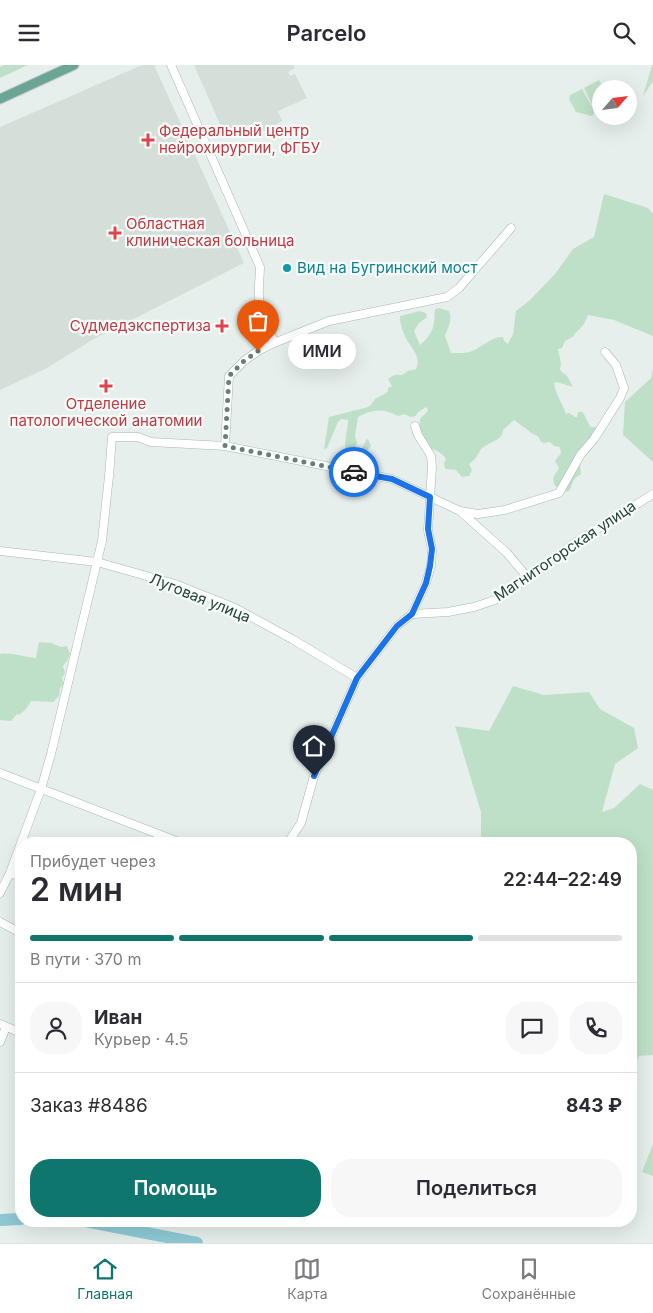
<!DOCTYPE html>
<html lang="ru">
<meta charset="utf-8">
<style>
:root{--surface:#fff;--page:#f7f7f7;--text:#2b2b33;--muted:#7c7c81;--line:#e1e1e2;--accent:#0f766e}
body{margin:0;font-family:Inter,sans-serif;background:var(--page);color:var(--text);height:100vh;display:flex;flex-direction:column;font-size:19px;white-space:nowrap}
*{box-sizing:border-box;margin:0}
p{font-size:16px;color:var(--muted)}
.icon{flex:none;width:28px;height:28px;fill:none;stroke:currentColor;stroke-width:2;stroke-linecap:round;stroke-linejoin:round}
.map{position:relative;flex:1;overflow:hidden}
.details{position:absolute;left:15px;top:772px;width:622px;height:390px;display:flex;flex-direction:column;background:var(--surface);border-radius:20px;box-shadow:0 5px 20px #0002}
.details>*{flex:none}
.needle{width:32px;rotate:62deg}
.fabs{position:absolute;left:592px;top:15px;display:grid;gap:10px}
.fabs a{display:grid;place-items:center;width:45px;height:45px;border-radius:50%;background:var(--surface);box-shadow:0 5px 20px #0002;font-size:25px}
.pin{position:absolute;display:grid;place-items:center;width:42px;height:42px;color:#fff;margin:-51px -21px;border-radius:50% 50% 50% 0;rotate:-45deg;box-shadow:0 0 5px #0007}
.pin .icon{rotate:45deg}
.courier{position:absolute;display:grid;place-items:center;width:50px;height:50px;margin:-25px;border:4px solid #1a73e8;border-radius:50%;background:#fff;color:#222;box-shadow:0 1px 6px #0007}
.bubble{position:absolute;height:35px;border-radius:18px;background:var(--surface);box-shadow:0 5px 20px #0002;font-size:16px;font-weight:600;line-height:35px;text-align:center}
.headline em{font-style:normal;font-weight:600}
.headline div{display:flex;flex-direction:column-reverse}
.headline{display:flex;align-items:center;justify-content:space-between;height:85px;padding:0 15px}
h1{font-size:32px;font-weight:600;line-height:38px}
.bar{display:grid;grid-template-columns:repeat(4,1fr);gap:8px 5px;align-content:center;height:60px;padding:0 15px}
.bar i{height:6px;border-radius:4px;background:var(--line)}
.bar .current{background:var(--accent)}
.bar p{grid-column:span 4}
.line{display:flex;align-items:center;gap:12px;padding:0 15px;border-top:1px solid var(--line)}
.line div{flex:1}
.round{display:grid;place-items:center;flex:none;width:52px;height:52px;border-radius:20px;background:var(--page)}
.button{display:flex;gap:10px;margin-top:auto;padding:10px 15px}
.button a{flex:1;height:58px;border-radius:20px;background:var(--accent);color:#fff;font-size:20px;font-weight:600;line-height:58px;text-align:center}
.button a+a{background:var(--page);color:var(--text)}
header{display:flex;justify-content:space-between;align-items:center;height:65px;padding:0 15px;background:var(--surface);font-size:22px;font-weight:600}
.tabs{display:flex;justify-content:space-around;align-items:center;height:70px;border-top:1px solid var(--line);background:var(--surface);font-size:14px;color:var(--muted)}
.tabs a{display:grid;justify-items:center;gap:2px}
.tabs .current{color:var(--accent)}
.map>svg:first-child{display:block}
.built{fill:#d4dfda}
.green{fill:#bfe0c8}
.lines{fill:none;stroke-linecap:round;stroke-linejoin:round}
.river{stroke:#8ec9d4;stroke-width:12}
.minor-casing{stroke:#a8b8b2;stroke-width:9}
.major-casing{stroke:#c2cac8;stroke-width:11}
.minor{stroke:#fff;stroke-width:8}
.major{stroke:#6aa596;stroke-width:9}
.done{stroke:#687f78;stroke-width:5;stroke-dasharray:0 9}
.route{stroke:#1a73e8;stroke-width:6}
.health-dot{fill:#e0444e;stroke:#f7fbf9;stroke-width:2}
.culture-dot{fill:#0f9aa8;stroke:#f7fbf9;stroke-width:2}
.labels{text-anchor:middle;stroke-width:4.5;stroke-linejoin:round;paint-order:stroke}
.health-label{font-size:15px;fill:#be3a42;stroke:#f7fbf9;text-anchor:start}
.culture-label{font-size:15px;fill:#0d838f;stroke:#f7fbf9;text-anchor:start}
.street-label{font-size:15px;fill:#24423a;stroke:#f7fbf9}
</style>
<header><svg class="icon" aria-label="menu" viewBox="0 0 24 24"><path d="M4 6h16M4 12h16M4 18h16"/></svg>Parcelo<svg class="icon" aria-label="search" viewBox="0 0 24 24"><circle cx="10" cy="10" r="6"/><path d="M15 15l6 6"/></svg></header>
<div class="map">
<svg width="653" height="1178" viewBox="0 0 653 1178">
<rect width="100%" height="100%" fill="#e6efeb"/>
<!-- built -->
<path class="built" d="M 142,0 L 154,0 L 244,198 L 92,275 L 47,303 L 0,325 L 0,62 Z
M 194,0 L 293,0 L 295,3 L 288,7 L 290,11 L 295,9 L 307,33 L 278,46 L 282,56 L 260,68 L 248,60 L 226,73 Z"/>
<!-- green -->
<path class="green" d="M 4,0 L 28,0 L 0,13 L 0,2 Z
M 652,0 L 653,0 L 653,16 L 643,31 Z
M 599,15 L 604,24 L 601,24 L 601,49 L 596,47 L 584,23 Z
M 582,24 L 595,47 L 592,51 L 576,47 L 569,34 L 570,30 Z
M 604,129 L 648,143 L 653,149 L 653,271 L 614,255 L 588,250 C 585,258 582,263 575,268 L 574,271 L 565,276 L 562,283 L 558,284 L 561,298 L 560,305 L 567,311 L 573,322 L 557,317 L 554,318 C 556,331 563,339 566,349 L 569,348 L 575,352 L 577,352 L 578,347 L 582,347 C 586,351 588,359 591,362 L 595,362 L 598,364 L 582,393 L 581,399 L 580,400 L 581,409 L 574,414 L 570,425 L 567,427 L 564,424 L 555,421 C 551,412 555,411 559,403 L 555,396 L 561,388 L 560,382 L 554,381 L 550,377 L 544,378 L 541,377 L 538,371 L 533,369 L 514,355 L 503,365 C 503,375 490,377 482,383 C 479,386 478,390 475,394 C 473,396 471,397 469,399 L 472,405 L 469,411 L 462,412 L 456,405 L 446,404 C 443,400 444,398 446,394 C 442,387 434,385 428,382 L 419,366 C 421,361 419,359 420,355 C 420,351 427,350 428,344 L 426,342 L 417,348 L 416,351 L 411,352 L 404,349 L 398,351 C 382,343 373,344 358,352 L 355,371 L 357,378 L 354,385 L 356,386 L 361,385 L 367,374 L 368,374 L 371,381 L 366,387 L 366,392 L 362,394 L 364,400 L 364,401 L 350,397 L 348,395 L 342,393 L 346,389 L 345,378 L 348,358 L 348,355 L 341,354 L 338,357 L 327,383 L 324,384 L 329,352 L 368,342 L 371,340 L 375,334 L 386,328 L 388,326 L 388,323 L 392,321 L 388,314 C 392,310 396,309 402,310 L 408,306 L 416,304 C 421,292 413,285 407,275 C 403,268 400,259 400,251 L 420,246 L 426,248 L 427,252 L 419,258 L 414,266 L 420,280 C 427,274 433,267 434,258 C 435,253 434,249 435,244 L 439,243 L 449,246 C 453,255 448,262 445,271 L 451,288 C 459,288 467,289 475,285 C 484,280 492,272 503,272 L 504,276 L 508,279 L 513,269 L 516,246 L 530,235 L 555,209 L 573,184 L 594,172 Z
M 653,304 L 653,397 L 623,370 L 625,337 L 651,313 Z
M 39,577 L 51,578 L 61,582 L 67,581 L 70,589 L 67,596 L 63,601 L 65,608 L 62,613 L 64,619 L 60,623 L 59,631 L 53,637 L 31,636 L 26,644 L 19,650 L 17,649 L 11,656 L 0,655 L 0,589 C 12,587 24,592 36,593 Z
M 513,621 L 544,630 L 589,627 L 600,644 L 634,663 L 638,683 L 615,699 L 602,747 L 614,743 L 640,719 L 653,725 L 653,990 L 639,991 L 631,1007 L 631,779 L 481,779 L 481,747 L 455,661 L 489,666 Z
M 653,1079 L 653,1111 L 642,1107 Z"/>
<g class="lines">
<!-- river -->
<path class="river" d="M 0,1155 L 21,1154
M 85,1156 L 197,1178"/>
<!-- minor casing -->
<g class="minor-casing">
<path id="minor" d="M 171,0 L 260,202 C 260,214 257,226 260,239 C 263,252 270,265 274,278
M 225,381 L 229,311 L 244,296 L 258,286 L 274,278 L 329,256 L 447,232 L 459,223 L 511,163
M 460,446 L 478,449 L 505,445 L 559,428 L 581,389 L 594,374 L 620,333 L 624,323 L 616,300 L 605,287
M 0,486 L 97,497 L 175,519 L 235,543 L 292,574 L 357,613
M 412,549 L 426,518 L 431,501 L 432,485 L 428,465 L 432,402 L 431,391 L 418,370 L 415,361
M 0,708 L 184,779
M 287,779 L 301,758 L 314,711 L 357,613 L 397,561 L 412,549 L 448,547 L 474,542 L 495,535 L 528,513 L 570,481 L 653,429
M 10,808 L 21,812
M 0,828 L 10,808 L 41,724 L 51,689 L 102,476 L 109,411 L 112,372 L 138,372 L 151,377 L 225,381 L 392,414 L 460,446 L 507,488 L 528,513
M 0,857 L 21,868
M 0,959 L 21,968
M 0,977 L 6,962"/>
</g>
<!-- major casing -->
<g class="major-casing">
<path id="major" d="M 0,34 L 74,0"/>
</g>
<!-- minor -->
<use href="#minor" class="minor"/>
<!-- major -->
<use href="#major" class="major"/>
</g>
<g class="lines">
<!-- done -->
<path class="done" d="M 258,286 L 244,296 L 229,311 L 225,381 L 354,407"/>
<!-- route -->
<path class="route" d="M 314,711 L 357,613 L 397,561 L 412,549 L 426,518 L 430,501 L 432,484 L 428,464 L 430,432 L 392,414 L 354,407"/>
</g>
<!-- markers -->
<g class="health-dot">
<path d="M145.5 67.5h5v5h5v5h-5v5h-5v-5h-5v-5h5z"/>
<path d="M112.5 160.5h5v5h5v5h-5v5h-5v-5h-5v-5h5z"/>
<path d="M219.5 253.5h5v5h5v5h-5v5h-5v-5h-5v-5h5z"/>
<path d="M103.5 313.5h5v5h5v5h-5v5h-5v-5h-5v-5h5z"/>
</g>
<circle class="culture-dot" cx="287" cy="203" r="5"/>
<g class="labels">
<!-- health labels -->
<g class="health-label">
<text x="159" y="71">Федеральный центр<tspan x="159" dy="17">нейрохирургии, ФГБУ</tspan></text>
<text x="126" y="164">Областная<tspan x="126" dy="17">клиническая больница</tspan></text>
<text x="211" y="266" text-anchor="end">Судмедэкспертиза</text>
<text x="106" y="344" text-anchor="middle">Отделение<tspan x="106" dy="17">патологической анатомии</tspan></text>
</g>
<!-- culture labels -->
<g class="culture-label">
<text x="297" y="208">Вид на Бугринский мост</text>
</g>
<!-- street labels -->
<g class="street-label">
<text transform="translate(565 486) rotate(-34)" y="5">Магнитогорская улица</text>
<text transform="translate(200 533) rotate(22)" y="5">Луговая улица</text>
</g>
</g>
</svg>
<div class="fabs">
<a><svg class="needle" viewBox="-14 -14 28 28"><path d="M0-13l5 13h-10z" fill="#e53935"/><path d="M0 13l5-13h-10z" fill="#7c7c81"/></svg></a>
</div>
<div class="pin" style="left:258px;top:286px;background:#ea580c"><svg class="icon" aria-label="bag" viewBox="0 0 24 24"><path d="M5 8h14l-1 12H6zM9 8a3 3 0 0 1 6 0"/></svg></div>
<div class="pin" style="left:314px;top:711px;background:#1f2937"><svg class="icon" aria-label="home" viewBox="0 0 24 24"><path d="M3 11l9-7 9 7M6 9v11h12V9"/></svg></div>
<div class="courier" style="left:354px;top:407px"><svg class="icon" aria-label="car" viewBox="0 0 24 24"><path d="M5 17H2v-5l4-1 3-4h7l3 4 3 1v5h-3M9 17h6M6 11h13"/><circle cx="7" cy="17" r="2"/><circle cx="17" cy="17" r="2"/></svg></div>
<div class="bubble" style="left:288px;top:269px;width:68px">ИМИ</div>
<section class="details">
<div class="headline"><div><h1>2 мин</h1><p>Прибудет через</p></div><em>22:44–22:49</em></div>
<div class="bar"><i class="current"></i><i class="current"></i><i class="current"></i><i></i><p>В пути · 370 m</p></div>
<div class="line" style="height:90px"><a class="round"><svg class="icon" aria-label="person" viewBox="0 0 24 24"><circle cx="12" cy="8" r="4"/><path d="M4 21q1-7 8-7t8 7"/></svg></a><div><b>Иван</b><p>Курьер · 4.5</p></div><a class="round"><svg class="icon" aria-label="chat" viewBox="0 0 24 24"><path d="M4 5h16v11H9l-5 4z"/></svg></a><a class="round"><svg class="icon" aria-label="phone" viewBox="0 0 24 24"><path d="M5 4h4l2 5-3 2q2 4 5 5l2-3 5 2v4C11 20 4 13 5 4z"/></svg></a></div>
<div class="line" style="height:65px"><div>Заказ #8486</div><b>843 ₽</b></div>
<div class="button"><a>Помощь</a><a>Поделиться</a></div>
</section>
</div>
<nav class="tabs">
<a class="current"><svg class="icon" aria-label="home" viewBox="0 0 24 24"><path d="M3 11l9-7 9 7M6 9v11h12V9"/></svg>Главная</a>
<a><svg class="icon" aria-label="map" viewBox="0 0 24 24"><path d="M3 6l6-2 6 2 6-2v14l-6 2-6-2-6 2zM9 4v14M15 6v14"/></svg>Карта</a>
<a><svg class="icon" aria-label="saved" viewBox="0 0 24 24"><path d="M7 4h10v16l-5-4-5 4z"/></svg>Сохранённые</a>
</nav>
